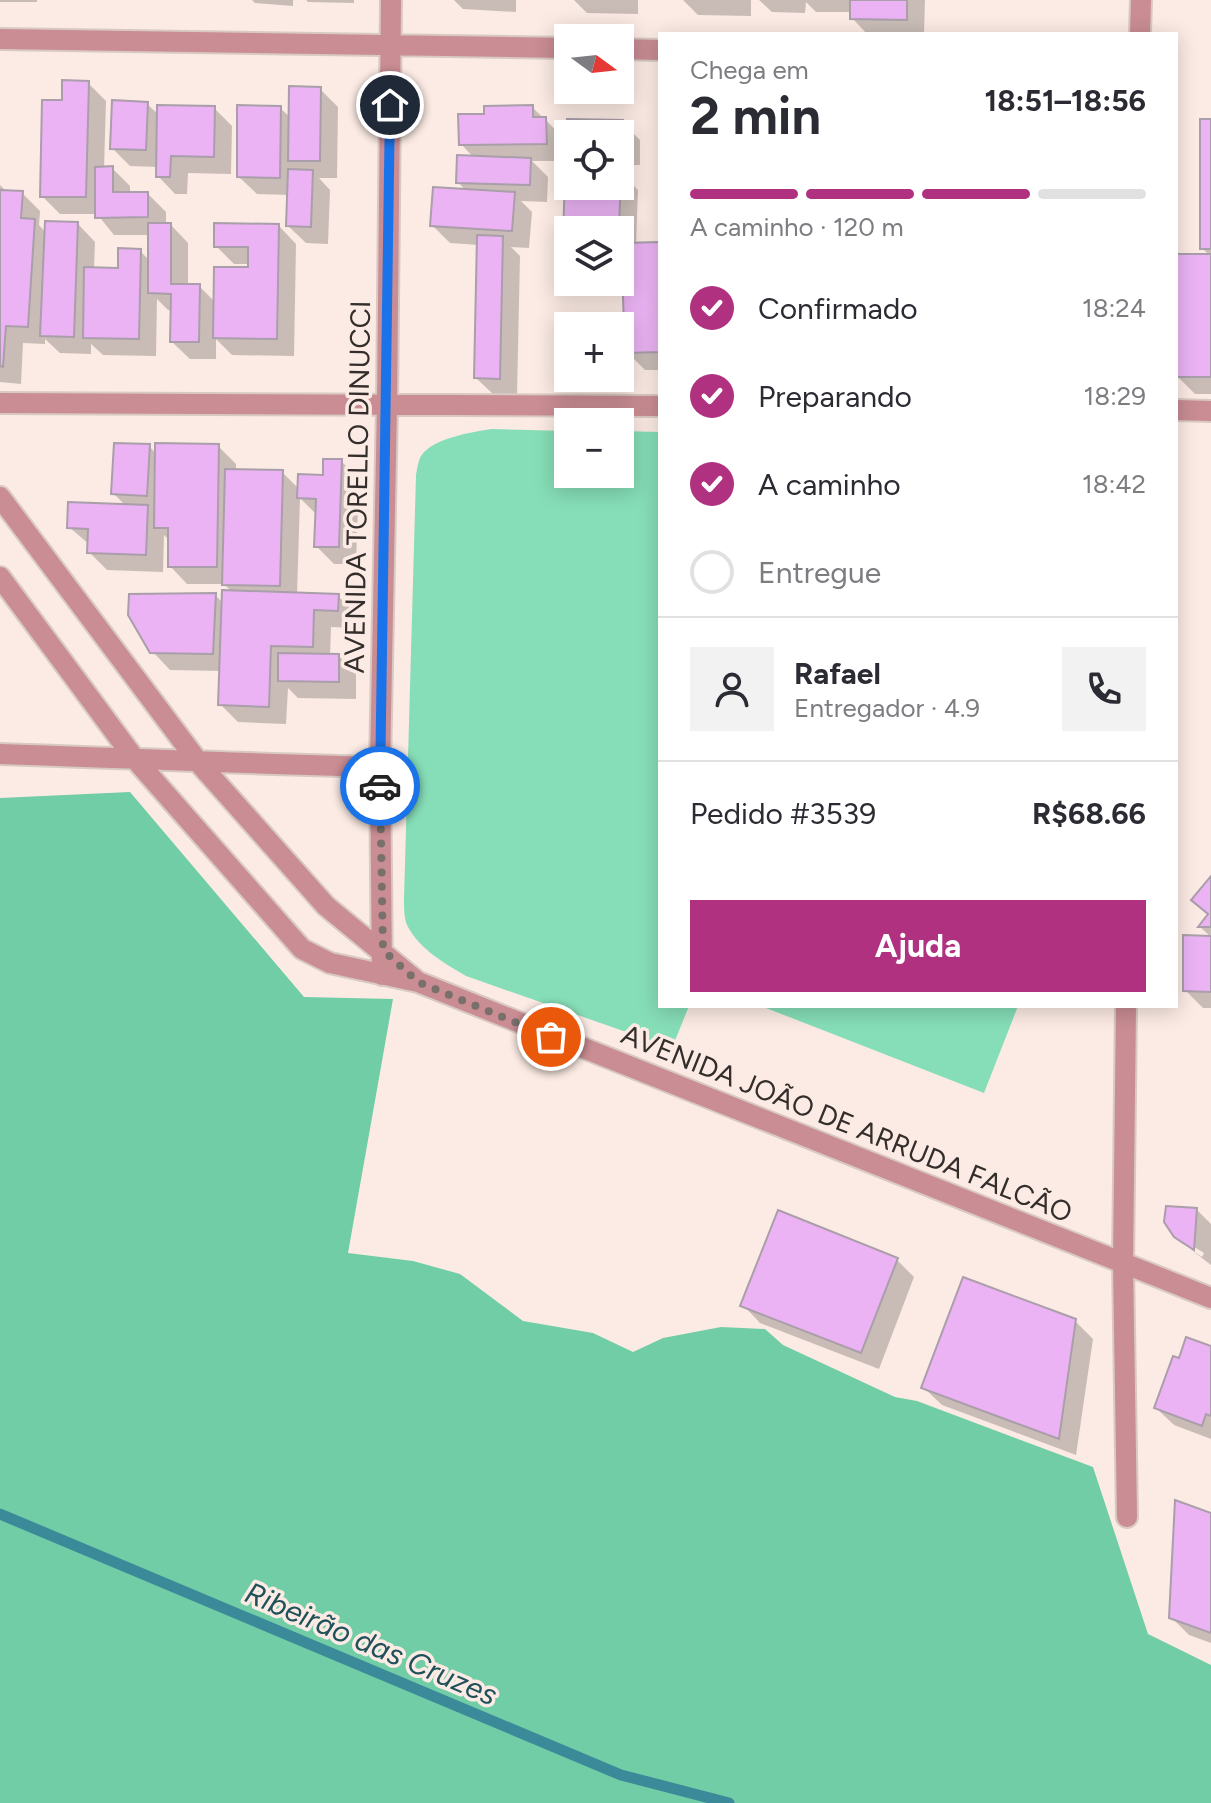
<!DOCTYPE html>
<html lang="pt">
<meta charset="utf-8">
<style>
:root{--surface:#fff;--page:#f2f2f3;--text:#2b2b33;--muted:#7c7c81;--line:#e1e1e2;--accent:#af3180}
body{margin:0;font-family:Figtree,sans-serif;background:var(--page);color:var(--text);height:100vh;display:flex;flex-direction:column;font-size:30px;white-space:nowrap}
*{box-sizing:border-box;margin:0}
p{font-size:26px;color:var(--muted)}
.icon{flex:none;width:44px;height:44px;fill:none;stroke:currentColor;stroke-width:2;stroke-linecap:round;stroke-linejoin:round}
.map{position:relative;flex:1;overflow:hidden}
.sheet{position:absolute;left:658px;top:32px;width:520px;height:976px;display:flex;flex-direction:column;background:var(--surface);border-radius:0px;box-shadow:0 4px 20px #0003}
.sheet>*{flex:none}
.needle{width:52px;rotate:105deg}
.tools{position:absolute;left:554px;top:24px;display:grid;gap:16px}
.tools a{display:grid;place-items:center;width:80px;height:80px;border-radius:0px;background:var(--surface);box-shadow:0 4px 20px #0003;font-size:40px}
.pin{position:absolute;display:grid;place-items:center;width:68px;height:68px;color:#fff;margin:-34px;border:4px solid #fff;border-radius:50%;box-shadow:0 2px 8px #0007}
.courier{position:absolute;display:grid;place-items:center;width:80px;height:80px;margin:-40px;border:6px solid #1a73e8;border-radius:50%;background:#fff;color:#222;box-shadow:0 2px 10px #0007}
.headline em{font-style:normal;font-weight:700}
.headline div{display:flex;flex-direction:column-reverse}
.headline{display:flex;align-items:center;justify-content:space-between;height:136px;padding:0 32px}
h1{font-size:52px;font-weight:700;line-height:60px}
.bar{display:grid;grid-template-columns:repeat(4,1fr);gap:12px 8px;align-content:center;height:96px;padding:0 32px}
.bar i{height:10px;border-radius:6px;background:var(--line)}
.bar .active{background:var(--accent)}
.bar p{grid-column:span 4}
.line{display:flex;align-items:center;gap:20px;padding:0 32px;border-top:2px solid var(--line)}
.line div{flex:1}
.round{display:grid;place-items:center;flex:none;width:84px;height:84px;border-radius:0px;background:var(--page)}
ol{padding:0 32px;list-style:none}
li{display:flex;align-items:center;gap:24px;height:88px}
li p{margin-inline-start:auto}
li .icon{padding:8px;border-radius:50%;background:var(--accent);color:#fff;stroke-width:4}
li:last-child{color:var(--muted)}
li i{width:44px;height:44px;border:4px solid var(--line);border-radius:50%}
.button{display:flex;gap:16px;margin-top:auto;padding:16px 32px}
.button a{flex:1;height:92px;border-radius:0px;background:var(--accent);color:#fff;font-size:32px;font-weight:700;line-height:92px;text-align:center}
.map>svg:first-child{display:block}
.green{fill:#86deb8}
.forest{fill:#71cda6}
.shadow{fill:#0003}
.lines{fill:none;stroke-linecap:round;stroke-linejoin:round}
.stream{stroke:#3b8a99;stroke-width:11}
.building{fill:#ebb3f4;stroke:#a99eaa;stroke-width:2}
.minor-casing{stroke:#d8c9c3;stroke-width:24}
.minor{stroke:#c98d93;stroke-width:20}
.done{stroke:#79706c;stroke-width:8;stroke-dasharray:0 14.4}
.route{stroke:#1a73e8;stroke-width:10}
.labels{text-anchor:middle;stroke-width:7;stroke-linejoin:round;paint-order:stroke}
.street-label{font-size:28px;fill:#332d2b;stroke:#fcebe4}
.water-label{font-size:30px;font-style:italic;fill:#20515b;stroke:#fcebe4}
</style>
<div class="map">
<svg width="1211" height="1803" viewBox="0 0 1211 1803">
<rect width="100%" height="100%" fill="#fcebe4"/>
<!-- green -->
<path class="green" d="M 492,429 L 568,431 L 568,474 L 620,474 L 620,431 L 660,432 L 660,1006 L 689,1006 L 672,1048 L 466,976 C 444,963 419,949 407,925 C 404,918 404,907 404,899 L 416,475 C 417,470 418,461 421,456 C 433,438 472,432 492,429 Z
M 761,1006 L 1018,1006 L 984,1093 Z"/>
<!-- forest -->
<path class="forest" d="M 130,792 L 304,997 L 393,999 L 348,1253 L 413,1261 L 460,1274 L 523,1321 L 593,1333 L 633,1352 L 663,1338 L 721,1327 L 765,1329 L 783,1345 L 895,1397 L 917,1401 L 1093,1467 L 1148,1634 L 1211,1665 L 1211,1803 L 0,1803 L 0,798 Z"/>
<!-- shadow -->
<path class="shadow" d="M 0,0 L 37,0 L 37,2 L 0,2 Z
M 252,0 L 293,0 L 293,6 L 255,3 Z
M 306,0 L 354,0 L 354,3 L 308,2 Z
M 454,0 L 516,0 L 516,12 L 463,9 Z
M 574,0 L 638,0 L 638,14 L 587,13 Z
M 683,0 L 751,0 L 751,16 L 698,15 Z
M 759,0 L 925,0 L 924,34 L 867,34 L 852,18 L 852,12 L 816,12 L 806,2 L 805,13 L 772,12 Z
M 88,83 L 106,101 L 104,169 L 112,168 L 130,186 L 130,194 L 148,194 L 166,212 L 166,225 L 171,225 L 188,243 L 188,286 L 199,286 L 215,302 L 250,269 L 250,264 L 234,264 L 216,246 L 279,226 L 296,244 L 294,356 L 232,355 L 216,339 L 216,359 L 190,359 L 172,342 L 172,310 L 168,310 L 157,299 L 156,356 L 103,355 L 91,344 L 91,354 L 60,353 L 45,339 L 45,344 L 23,343 L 21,384 L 0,382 L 0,185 L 7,192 L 22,193 L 40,211 L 39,225 L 46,233 L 78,224 L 95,242 L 94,269 L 120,270 L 140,251 L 150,261 L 150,235 L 114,235 L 97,214 L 60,214 L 42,196 L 64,102 Z
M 320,89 L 338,107 L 337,178 L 319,178 L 330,190 L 328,244 L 306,243 L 288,226 L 289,195 L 257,194 L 239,177 L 280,108 L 291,118 Z
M 147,104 L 159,115 L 214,108 L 232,126 L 231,174 L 188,173 L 187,194 L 175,194 L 158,176 L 158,167 L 130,166 L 112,148 Z
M 532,107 L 563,137 L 564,161 L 532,161 L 548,177 L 547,202 L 521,201 L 532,212 L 529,248 L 511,247 L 520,256 L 517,396 L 494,395 L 476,378 L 479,245 L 450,243 L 432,225 L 467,192 L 458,182 L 474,158 L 461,144 L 486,116 Z
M 1211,121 L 1211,394 L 1195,394 L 1177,376 L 1210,256 L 1202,248 Z
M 622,122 L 640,140 L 640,165 L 628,165 L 628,180 L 638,190 L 636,245 L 660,244 L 660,370 L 645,370 L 627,352 L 624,254 L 620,254 L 620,230 L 568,230 L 568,238 L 565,236 L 568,139 L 568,186 L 620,186 L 620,134 L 568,134 Z
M 149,446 L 157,455 L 218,446 L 236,464 L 236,472 L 282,472 L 300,490 L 325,477 L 341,461 L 359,479 L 356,564 L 334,564 L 316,546 L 317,515 L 300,498 L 297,594 L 338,596 L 356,614 L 355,628 L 331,627 L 330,656 L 339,656 L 356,674 L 356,699 L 298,698 L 288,688 L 286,724 L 238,722 L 220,704 L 221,671 L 170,670 L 152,651 L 215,595 L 223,603 L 232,592 L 224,584 L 187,584 L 170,566 L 170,541 L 164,535 L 163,572 L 107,570 L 89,552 L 90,545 L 69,527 L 126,506 L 113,493 Z
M 1211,879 L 1211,937 L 1200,927 L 1209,916 L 1194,900 Z
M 1211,938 L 1211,1008 L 1203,1008 L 1185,990 Z
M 1197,1210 L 1211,1224 L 1211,1265 L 1189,1248 L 1202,1257 L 1204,1253 L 1183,1240 L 1183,1243 L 1176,1235 Z
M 896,1259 L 914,1277 L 879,1369 L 760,1323 L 743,1305 Z
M 1075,1321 L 1093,1339 L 1076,1455 L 942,1405 L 924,1388 Z
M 1211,1349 L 1211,1439 L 1174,1425 L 1156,1408 L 1180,1361 Z
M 1211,1516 L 1211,1643 L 1189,1635 L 1171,1617 Z"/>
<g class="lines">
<!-- stream -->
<path class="stream" d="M 0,1514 L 621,1775 L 729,1803"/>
</g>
<!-- building -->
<path class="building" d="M 850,0 L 907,0 L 907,20 L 850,19 Z
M 62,80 L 89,81 L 86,197 L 40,197 L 42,100 L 62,100 Z
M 289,86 L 321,87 L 320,161 L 288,161 Z
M 112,100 L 148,102 L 146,150 L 110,149 Z
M 157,105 L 215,106 L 214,157 L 171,156 L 170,177 L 156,177 Z
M 237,105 L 281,106 L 280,178 L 237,177 Z
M 533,105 L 533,117 L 546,117 L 547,144 L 459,145 L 458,114 L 484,114 L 484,106 Z
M 567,119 L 623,120 L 623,148 L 620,148 L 620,134 L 568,134 L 568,186 L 620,186 L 621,170 L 619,230 L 568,230 L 568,236 L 563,236 Z
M 1200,119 L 1211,119 L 1211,249 L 1200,249 Z
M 457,155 L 531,158 L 530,185 L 456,183 Z
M 113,166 L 113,192 L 148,192 L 148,217 L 95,218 L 95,167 Z
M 288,169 L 313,170 L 311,227 L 286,226 Z
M 433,187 L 515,192 L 512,231 L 430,226 Z
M 0,190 L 23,191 L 21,218 L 35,219 L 28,327 L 6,326 L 3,367 L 0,366 Z
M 45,221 L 78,222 L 74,337 L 40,336 Z
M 148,223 L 171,223 L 171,284 L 200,284 L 199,342 L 170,342 L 171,294 L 148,293 Z
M 214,223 L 279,224 L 277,339 L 213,338 L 214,267 L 248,267 L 248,247 L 214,247 Z
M 477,235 L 503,236 L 500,379 L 474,378 Z
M 660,242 L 660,352 L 625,353 L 621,243 Z
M 118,248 L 141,249 L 139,339 L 83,338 L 84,267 L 118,268 Z
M 1176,254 L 1211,254 L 1211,377 L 1176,377 Z
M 114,443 L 150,444 L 147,496 L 111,494 Z
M 155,443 L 219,444 L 217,567 L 168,567 L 168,528 L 154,528 Z
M 323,459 L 342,459 L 339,547 L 314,547 L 316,499 L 297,498 L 298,474 L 323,475 Z
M 225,469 L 283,470 L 280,586 L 222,585 Z
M 68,502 L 148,505 L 146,555 L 87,553 L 88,529 L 67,528 Z
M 222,590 L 339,594 L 338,611 L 314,610 L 313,647 L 271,646 L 269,707 L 218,705 Z
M 216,593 L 213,654 L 150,653 L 128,615 L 129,594 Z
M 278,653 L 339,654 L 339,682 L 278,681 Z
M 1211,876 L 1211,927 L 1198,927 L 1208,914 L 1191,900 Z
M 1183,935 L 1211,936 L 1211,992 L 1183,991 Z
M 1166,1206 L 1197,1208 L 1194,1250 L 1174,1237 L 1164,1222 Z
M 778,1210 L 898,1258 L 861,1353 L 740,1306 Z
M 963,1277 L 1076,1319 L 1059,1439 L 921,1388 Z
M 1186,1337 L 1211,1346 L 1211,1416 L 1206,1414 L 1202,1426 L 1154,1408 L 1173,1356 L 1179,1358 Z
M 1175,1500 L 1211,1513 L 1211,1633 L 1169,1618 Z"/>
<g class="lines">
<!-- minor casing -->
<g class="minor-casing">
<path id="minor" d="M 1140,34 L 1141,0
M 0,39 L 568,48
M 620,49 L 660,50
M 0,403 L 660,406
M 1176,410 L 1211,411
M 0,497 L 199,763 L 326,906 L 418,982
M 0,577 L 134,758 L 302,949 L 330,963 L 418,982 L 1211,1298
M 0,754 C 127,758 253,764 380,767
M 382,975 L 380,767 L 387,404 L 391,0
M 1126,1006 L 1123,1263 L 1127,1517"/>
</g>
<!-- minor -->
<use href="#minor" class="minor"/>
</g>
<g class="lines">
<!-- done -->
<path class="done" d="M 380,786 L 383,950 L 418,982 L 551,1037"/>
<!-- route -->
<path class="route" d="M 380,786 L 390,105"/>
</g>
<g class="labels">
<!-- street labels -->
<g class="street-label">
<text transform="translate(357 487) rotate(-89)" y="10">AVENIDA TORELLO DINUCCI</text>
<text transform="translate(847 1123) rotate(22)" y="10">AVENIDA JOÃO DE ARRUDA FALCÃO</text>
</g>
<!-- water labels -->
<g class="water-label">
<text transform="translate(371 1644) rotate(23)" y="10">Ribeirão das Cruzes</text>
</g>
</g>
</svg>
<div class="tools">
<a><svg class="needle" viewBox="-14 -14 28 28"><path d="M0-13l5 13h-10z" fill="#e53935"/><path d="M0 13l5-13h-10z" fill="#7c7c81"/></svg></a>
<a><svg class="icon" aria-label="locate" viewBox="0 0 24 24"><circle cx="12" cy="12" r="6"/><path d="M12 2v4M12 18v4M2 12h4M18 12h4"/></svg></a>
<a><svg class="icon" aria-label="layers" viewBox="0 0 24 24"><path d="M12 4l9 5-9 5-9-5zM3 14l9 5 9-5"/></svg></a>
<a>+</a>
<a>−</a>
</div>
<div class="pin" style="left:551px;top:1037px;background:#ea580c"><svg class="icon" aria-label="bag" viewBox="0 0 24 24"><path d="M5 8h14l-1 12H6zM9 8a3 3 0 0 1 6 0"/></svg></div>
<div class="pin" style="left:390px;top:105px;background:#1f2937"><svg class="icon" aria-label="home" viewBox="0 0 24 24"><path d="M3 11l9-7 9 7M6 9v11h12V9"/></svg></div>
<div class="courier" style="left:380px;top:786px"><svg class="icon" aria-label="car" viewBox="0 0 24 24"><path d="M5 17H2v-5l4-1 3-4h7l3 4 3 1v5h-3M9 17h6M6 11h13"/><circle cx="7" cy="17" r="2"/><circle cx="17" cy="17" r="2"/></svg></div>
<section class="sheet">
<div class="headline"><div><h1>2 min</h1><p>Chega em</p></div><em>18:51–18:56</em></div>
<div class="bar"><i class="active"></i><i class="active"></i><i class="active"></i><i></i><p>A caminho · 120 m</p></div>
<ol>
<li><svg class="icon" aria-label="check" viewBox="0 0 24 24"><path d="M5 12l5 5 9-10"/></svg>Confirmado<p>18:24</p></li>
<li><svg class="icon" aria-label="check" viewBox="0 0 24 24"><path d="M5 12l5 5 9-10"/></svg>Preparando<p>18:29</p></li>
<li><svg class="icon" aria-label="check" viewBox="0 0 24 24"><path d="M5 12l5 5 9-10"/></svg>A caminho<p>18:42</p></li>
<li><i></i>Entregue</li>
</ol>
<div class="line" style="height:144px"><a class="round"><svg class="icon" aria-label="person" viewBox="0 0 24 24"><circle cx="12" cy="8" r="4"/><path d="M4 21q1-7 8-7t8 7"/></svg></a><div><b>Rafael</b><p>Entregador · 4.9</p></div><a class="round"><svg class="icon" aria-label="phone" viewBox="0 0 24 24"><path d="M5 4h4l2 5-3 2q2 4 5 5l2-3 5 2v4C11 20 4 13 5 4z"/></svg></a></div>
<div class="line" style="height:104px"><div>Pedido #3539</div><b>R$68.66</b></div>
<div class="button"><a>Ajuda</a></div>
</section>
</div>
